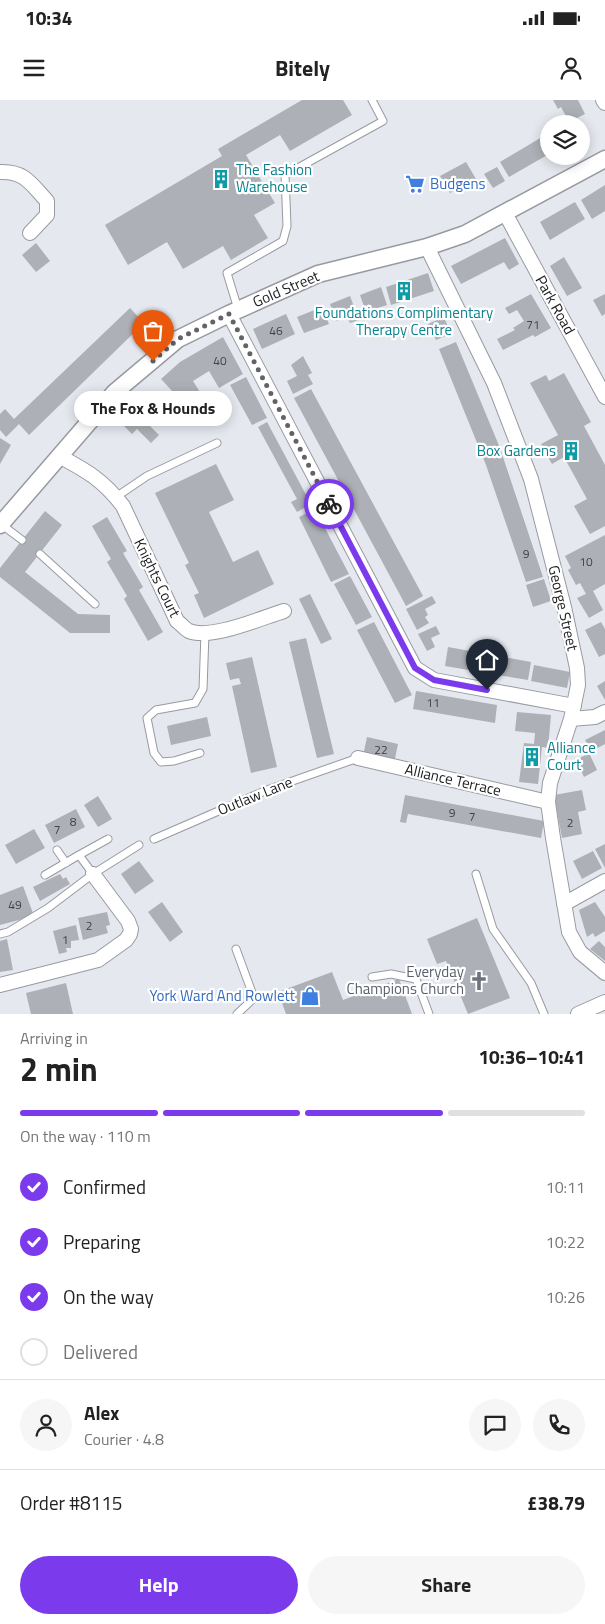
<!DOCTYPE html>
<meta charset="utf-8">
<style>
:root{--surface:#fff;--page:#f6f6f6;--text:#222;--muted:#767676;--line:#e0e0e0;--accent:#7c3aed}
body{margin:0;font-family:"Titillium Web",sans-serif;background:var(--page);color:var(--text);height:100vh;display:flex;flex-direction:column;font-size:19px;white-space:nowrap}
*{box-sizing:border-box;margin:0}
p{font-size:16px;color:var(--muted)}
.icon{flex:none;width:28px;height:28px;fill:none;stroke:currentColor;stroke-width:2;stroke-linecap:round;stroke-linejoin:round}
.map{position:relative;height:914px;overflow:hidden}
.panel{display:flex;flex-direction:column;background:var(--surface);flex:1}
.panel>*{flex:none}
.buttons{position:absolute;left:540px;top:15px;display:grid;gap:10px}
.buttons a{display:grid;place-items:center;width:50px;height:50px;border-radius:50%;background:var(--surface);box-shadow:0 2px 12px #0003;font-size:25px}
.pin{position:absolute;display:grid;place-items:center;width:42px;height:42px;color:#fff;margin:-51px -21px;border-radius:50% 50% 50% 0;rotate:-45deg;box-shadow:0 0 5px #0007}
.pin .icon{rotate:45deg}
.courier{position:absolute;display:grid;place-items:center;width:50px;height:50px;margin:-25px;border:4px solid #7c3aed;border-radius:50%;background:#fff;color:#222;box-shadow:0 1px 6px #0007}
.bubble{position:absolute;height:35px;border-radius:18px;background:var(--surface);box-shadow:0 2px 12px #0003;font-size:16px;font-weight:700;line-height:35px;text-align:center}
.overview em{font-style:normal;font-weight:700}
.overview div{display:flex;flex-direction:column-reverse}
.overview{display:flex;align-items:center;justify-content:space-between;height:85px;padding:0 20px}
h1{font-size:32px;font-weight:700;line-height:38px}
.bar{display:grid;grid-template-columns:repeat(4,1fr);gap:8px 5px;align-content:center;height:60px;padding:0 20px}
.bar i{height:6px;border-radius:4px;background:var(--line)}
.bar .current{background:var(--accent)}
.bar p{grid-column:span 4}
.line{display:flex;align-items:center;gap:12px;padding:0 20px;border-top:1px solid var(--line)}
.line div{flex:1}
.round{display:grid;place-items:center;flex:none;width:52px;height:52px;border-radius:26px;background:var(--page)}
ol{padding:0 20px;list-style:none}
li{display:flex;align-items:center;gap:15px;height:55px}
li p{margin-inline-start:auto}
li .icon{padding:5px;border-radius:50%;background:var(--accent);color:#fff;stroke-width:4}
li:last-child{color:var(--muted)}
li i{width:28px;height:28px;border:2px solid var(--line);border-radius:50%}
.cta{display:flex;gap:10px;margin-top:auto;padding:10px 20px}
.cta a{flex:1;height:58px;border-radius:30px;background:var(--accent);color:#fff;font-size:20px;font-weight:700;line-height:58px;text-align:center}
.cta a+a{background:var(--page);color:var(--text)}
.status{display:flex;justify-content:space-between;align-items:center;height:35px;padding:0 25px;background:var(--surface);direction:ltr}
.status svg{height:14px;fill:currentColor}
header{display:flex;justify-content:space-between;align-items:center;height:65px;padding:0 20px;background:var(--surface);font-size:22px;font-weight:700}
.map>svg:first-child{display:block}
.building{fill:#adb0b6}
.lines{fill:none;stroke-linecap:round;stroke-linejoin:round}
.service-casing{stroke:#989aa1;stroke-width:9}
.minor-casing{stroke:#989aa1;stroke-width:16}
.tertiary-casing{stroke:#989aa1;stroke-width:19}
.service{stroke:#fff;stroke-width:7}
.minor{stroke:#fff;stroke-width:14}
.tertiary{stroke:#fff;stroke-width:16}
.done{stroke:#626367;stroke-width:5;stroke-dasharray:0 9}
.route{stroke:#7c3aed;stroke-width:6}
.labels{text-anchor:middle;stroke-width:4.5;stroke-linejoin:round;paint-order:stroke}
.number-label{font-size:12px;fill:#404144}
.culture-label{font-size:15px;fill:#0d838f;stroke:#fff;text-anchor:start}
.shop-label{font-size:15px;fill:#366cbe;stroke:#fff;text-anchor:start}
.street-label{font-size:15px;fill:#1b1c1e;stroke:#fff}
.worship-label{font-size:15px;fill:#5b616d;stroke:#fff;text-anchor:end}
</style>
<div class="status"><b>10:34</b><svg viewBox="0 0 49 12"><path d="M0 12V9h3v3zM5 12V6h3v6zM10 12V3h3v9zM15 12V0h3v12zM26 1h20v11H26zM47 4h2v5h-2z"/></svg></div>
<header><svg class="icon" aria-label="menu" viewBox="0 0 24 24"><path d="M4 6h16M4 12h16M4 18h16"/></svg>Bitely<svg class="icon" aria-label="person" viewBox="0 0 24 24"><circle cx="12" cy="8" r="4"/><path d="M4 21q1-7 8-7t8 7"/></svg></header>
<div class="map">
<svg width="605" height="914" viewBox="0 0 605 914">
<rect width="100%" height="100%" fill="#e5e8ef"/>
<!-- building -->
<path class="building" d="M 302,0 L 343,0 L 352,15 L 290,51 L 280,35 L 246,55 L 275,103 L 254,115 L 268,138 L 231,160 L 223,146 L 183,169 L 167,142 L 128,165 L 105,125 L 222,56 L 218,49 Z
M 553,0 L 578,0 L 585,14 L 569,22 L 561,7 L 558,9 Z
M 547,34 L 549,36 L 549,54 L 509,77 L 500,62 Z
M 466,62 L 476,79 L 450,93 L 440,76 Z
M 497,67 L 505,81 L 493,88 L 484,74 Z
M 605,85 L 605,111 L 592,119 L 581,100 Z
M 575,102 L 585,119 L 550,140 L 540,122 Z
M 505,138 L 519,164 L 509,170 L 504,162 L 461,184 L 451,166 Z
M 36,143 L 50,161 L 36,172 L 22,155 Z
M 564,157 L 582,188 L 567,196 L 550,166 Z
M 428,173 L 434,191 L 391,205 L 386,187 Z
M 381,187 L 387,205 L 366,212 L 360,195 Z
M 531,194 L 551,228 L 535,237 L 533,235 L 503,250 L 497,239 L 515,230 L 513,228 L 524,221 L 517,210 L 509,214 L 505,208 Z
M 605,194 L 605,214 L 602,216 L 593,200 Z
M 350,196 L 359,220 L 350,223 L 347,217 L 336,221 L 330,204 Z
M 322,207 L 329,224 L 304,233 L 297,217 Z
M 130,208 L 144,223 L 29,335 L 19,324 L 6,337 L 0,330 L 0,314 L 5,309 L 14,319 Z
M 286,214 L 295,234 L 262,249 L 253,229 Z
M 444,217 L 451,234 L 436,240 L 428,224 Z
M 223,237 L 243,274 L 219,288 L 209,271 L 193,281 L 213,313 L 198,319 L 161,279 L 180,262 Z
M 456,242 L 500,348 L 543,477 L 526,482 L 486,365 L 439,249 Z
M 303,256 L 312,273 L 308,275 L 313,284 L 293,294 L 287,281 L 297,276 L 291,265 Z
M 564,273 L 591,322 L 584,326 L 605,365 L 605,426 L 590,434 L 574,406 L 587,399 L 564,357 L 552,364 L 541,344 L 558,335 L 530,283 L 546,275 L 549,281 Z
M 246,277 L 267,318 L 252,325 L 230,285 Z
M 311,289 L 423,496 L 406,506 L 294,298 Z
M 136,312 L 159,335 L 151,343 L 137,329 L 132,334 L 123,325 Z
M 267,322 L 311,404 L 297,412 L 291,402 L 297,399 L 258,327 Z
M 0,338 L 11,345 L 0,364 Z
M 216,364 L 234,400 L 209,412 L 233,462 L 258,450 L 274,484 L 204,518 L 194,495 L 199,493 L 185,465 L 189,463 L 155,393 Z
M 315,409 L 349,474 L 331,482 L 299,417 Z
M 45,411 L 62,425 L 25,472 L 78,514 L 110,515 L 110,533 L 70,533 L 0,477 L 0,468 Z
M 107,417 L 127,451 L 123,453 L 143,487 L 139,490 L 163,532 L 148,541 L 124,499 L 127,496 L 107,462 L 111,459 L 92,426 Z
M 605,435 L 605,484 L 593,491 L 603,510 L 589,518 L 577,498 L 586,494 L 580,483 L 576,485 L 568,470 L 571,468 L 565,456 Z
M 350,476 L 372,517 L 356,525 L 334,484 Z
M 544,479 L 551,501 L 533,507 L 526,485 Z
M 310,494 L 332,539 L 321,544 L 299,499 Z
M 432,496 L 436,503 L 425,509 L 428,515 L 425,517 L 429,523 L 417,530 L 406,509 Z
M 374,522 L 412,595 L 395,603 L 357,530 Z
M 601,522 L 605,529 L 605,554 L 599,557 L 585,530 Z
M 436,526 L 440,534 L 431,538 L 435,547 L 427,551 L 418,534 Z
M 306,538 L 334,654 L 317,658 L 289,542 Z
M 448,547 L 531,562 L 528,580 L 445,566 Z
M 252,557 L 277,667 L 251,673 L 232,586 L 241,584 L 239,578 L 230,580 L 226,563 Z
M 534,565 L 570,572 L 567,588 L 531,581 Z
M 605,581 L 605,600 L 597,586 Z
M 416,591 L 497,605 L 495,623 L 413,609 Z
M 517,612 L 551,615 L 548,648 L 542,647 L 538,684 L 519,682 L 524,643 L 534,644 L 535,633 L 515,631 Z
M 207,617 L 211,636 L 171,645 L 167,626 Z
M 605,630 L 605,644 L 592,651 L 585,640 Z
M 367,637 L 398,644 L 394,663 L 363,656 Z
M 589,653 L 597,670 L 584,677 L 576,660 Z
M 582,690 L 586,710 L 578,712 L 582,734 L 562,738 L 554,695 Z
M 405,695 L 544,721 L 541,738 L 408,714 L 406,723 L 400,722 Z
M 98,696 L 112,719 L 98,727 L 84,705 Z
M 76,709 L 85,727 L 54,743 L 45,725 Z
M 34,729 L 45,748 L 16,764 L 5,745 Z
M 605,744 L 605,768 L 595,749 Z
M 593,751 L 602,768 L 582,779 L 573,761 Z
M 139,761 L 154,781 L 135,794 L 121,774 Z
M 60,774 L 63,779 L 66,777 L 70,784 L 40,801 L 33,787 Z
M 23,786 L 34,816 L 0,825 L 0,795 Z
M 162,802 L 183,832 L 170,842 L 148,812 Z
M 595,802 L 605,817 L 605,831 L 595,837 L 593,833 L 587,837 L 579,810 Z
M 107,812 L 110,825 L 106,826 L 108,833 L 83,840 L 78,818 Z
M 477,818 L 510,898 L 468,914 L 446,861 L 437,864 L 427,839 Z
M 76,825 L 79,840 L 71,841 L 71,848 L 66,848 L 67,852 L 59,854 L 53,831 Z
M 7,839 L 13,870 L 0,872 L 0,841 Z
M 599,841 L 605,847 L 605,861 L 590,849 Z
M 332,872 L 343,900 L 399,879 L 412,914 L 286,914 L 278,892 Z
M 66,883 L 73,914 L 31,914 L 26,893 Z"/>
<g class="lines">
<!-- service casing -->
<g class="service-casing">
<path id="service" d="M 238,209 L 227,173 L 283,141 L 287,126 L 285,75 L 383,21 L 372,0
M 116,397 L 147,376 L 217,343
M 1,424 L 22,440
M 40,454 L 95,504
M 200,653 L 174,661 L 161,662 L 154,653 L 147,618 L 156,610 L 195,603 L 203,589 L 205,533
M 154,739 L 267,690 L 358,658
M 57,750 L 66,763
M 79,755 L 108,739
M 476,774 L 493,829 L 531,883 L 544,914
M 45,775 L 79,755 L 93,774
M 0,834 L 8,832 L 48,808 L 93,774 L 139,745
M 236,849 L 254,898 L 237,914
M 372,877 L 391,874 L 416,879 L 429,914"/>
</g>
<!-- minor casing -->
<g class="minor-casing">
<path id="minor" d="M 603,0 L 605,3
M 0,72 C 25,71 31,84 47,101 L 47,115 L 30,133
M 505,113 L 605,297
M 427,147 L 494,283 L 531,379 L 564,507 L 577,568 L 578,585 L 571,619 L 550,683 L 548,702 L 553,738 L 569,832 L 580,852 L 605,873
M 229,214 L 415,568 L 434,580 L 574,606
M 59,356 C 87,371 103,380 123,406 L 177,521 C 181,524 185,529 189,531 C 211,540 261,518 284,511
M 571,619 L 595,617 L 605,612
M 358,658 L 548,702
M 564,804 L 605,781
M 0,885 L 98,860 L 126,840 L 130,834 L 131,829 L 128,821 L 93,774
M 578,914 L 605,902"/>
</g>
<!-- tertiary casing -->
<g class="tertiary-casing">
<path id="tertiary" d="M 0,425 L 115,292 L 178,239 L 229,214 L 318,174 L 427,147 L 465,134 L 605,59"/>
</g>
<!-- service -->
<use href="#service" class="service"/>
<!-- minor -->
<use href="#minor" class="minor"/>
<!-- tertiary -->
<use href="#tertiary" class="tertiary"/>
</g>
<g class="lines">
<!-- done -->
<path class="done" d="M 153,261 L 178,239 L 229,214 L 329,404"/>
<!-- route -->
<path class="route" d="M 329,404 L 415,568 L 434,580 L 487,590"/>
</g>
<!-- icons -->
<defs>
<g id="building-bare" transform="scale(1.5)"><path d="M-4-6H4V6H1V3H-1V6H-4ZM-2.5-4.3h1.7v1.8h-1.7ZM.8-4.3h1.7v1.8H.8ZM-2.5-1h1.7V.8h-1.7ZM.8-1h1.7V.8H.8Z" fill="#0f9aa8" stroke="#fff" stroke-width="2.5" paint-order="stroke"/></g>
<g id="supermarket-bare" transform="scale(1.5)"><path d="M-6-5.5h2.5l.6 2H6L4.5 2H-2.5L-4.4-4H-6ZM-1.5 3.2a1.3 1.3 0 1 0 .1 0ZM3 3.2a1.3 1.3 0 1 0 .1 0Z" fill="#3f7fe0" stroke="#fff" stroke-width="2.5" paint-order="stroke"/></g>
<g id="church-bare" transform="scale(1.5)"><path d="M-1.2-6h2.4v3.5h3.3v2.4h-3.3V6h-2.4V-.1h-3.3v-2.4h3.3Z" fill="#6b7280" stroke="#fff" stroke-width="2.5" paint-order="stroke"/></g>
<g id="shop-bare" transform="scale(1.5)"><path d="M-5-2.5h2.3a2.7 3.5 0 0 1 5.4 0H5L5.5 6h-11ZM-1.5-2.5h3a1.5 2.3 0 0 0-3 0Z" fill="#3f7fe0" stroke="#fff" stroke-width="2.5" paint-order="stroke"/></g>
</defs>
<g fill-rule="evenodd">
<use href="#building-bare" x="221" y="79"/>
<use href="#supermarket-bare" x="415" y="84"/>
<use href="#building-bare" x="404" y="191"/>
<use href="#building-bare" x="571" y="351"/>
<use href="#building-bare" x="532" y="657"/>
<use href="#church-bare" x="479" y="881"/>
<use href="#shop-bare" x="310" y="896"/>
</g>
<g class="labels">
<!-- number labels -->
<g class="number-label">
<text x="533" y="229">71</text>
<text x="276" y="235">46</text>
<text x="220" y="265">40</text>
<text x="526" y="458">9</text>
<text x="586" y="466">10</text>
<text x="433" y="607">11</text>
<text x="381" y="654">22</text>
<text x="452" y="717">9</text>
<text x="472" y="721">7</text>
<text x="73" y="726">8</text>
<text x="570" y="727">2</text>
<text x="57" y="734">7</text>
<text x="15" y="809">49</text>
<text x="89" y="830">2</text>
<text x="65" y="844">1</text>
</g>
<!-- culture labels -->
<g class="culture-label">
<text x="236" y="75">The Fashion<tspan x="236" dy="17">Warehouse</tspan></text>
<text x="404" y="218" text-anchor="middle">Foundations Complimentary<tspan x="404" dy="17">Therapy Centre</tspan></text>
<text x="556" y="356" text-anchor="end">Box Gardens</text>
<text x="547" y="653">Alliance<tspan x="547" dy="17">Court</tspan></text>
</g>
<!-- shop labels -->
<g class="shop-label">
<text x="430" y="89">Budgens</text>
<text x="295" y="901" text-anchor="end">York Ward And Rowlett</text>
</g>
<!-- street labels -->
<g class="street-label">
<text transform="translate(286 189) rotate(-23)" y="5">Gold Street</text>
<text transform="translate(555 205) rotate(61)" y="5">Park Road</text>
<text transform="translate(157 478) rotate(64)" y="5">Knights Court</text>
<text transform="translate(563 508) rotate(77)" y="5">George Street</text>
<text transform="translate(453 680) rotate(13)" y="5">Alliance Terrace</text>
<text transform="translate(255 696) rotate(-22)" y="5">Outlaw Lane</text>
</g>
<!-- worship labels -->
<g class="worship-label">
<text x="464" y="877">Everyday<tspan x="464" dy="17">Champions Church</tspan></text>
</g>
</g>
</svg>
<div class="buttons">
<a><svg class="icon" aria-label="layers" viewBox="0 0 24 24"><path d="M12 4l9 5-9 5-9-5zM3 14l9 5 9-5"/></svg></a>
</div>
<div class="pin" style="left:153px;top:261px;background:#ea580c"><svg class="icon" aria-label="bag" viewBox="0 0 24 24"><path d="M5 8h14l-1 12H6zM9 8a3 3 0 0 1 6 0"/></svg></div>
<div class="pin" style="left:487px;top:590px;background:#1f2937"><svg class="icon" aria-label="home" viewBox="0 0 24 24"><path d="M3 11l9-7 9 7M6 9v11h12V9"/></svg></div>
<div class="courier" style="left:329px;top:404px"><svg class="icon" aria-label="bike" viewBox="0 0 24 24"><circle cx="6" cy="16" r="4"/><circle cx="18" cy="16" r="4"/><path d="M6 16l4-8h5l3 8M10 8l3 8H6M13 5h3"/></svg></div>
<div class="bubble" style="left:74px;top:291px;width:158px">The Fox &amp; Hounds</div>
</div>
<section class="panel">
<div class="overview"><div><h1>2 min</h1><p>Arriving in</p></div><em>10:36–10:41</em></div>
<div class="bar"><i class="current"></i><i class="current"></i><i class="current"></i><i></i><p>On the way · 110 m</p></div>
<ol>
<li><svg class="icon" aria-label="check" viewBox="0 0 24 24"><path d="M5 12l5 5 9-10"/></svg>Confirmed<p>10:11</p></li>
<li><svg class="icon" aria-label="check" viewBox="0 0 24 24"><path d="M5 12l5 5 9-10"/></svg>Preparing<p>10:22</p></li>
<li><svg class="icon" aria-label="check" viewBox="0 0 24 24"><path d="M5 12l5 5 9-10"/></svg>On the way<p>10:26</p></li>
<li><i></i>Delivered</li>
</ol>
<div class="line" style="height:90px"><a class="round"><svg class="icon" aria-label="person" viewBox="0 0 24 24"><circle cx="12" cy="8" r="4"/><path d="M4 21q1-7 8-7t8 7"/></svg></a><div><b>Alex</b><p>Courier · 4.8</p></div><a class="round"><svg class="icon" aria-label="chat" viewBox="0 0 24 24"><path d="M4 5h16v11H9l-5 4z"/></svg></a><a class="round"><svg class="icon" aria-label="phone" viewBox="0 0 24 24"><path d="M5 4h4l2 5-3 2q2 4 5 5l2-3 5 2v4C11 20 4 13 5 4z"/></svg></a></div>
<div class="line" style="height:65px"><div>Order #8115</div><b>£38.79</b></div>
<div class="cta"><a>Help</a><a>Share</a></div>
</section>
